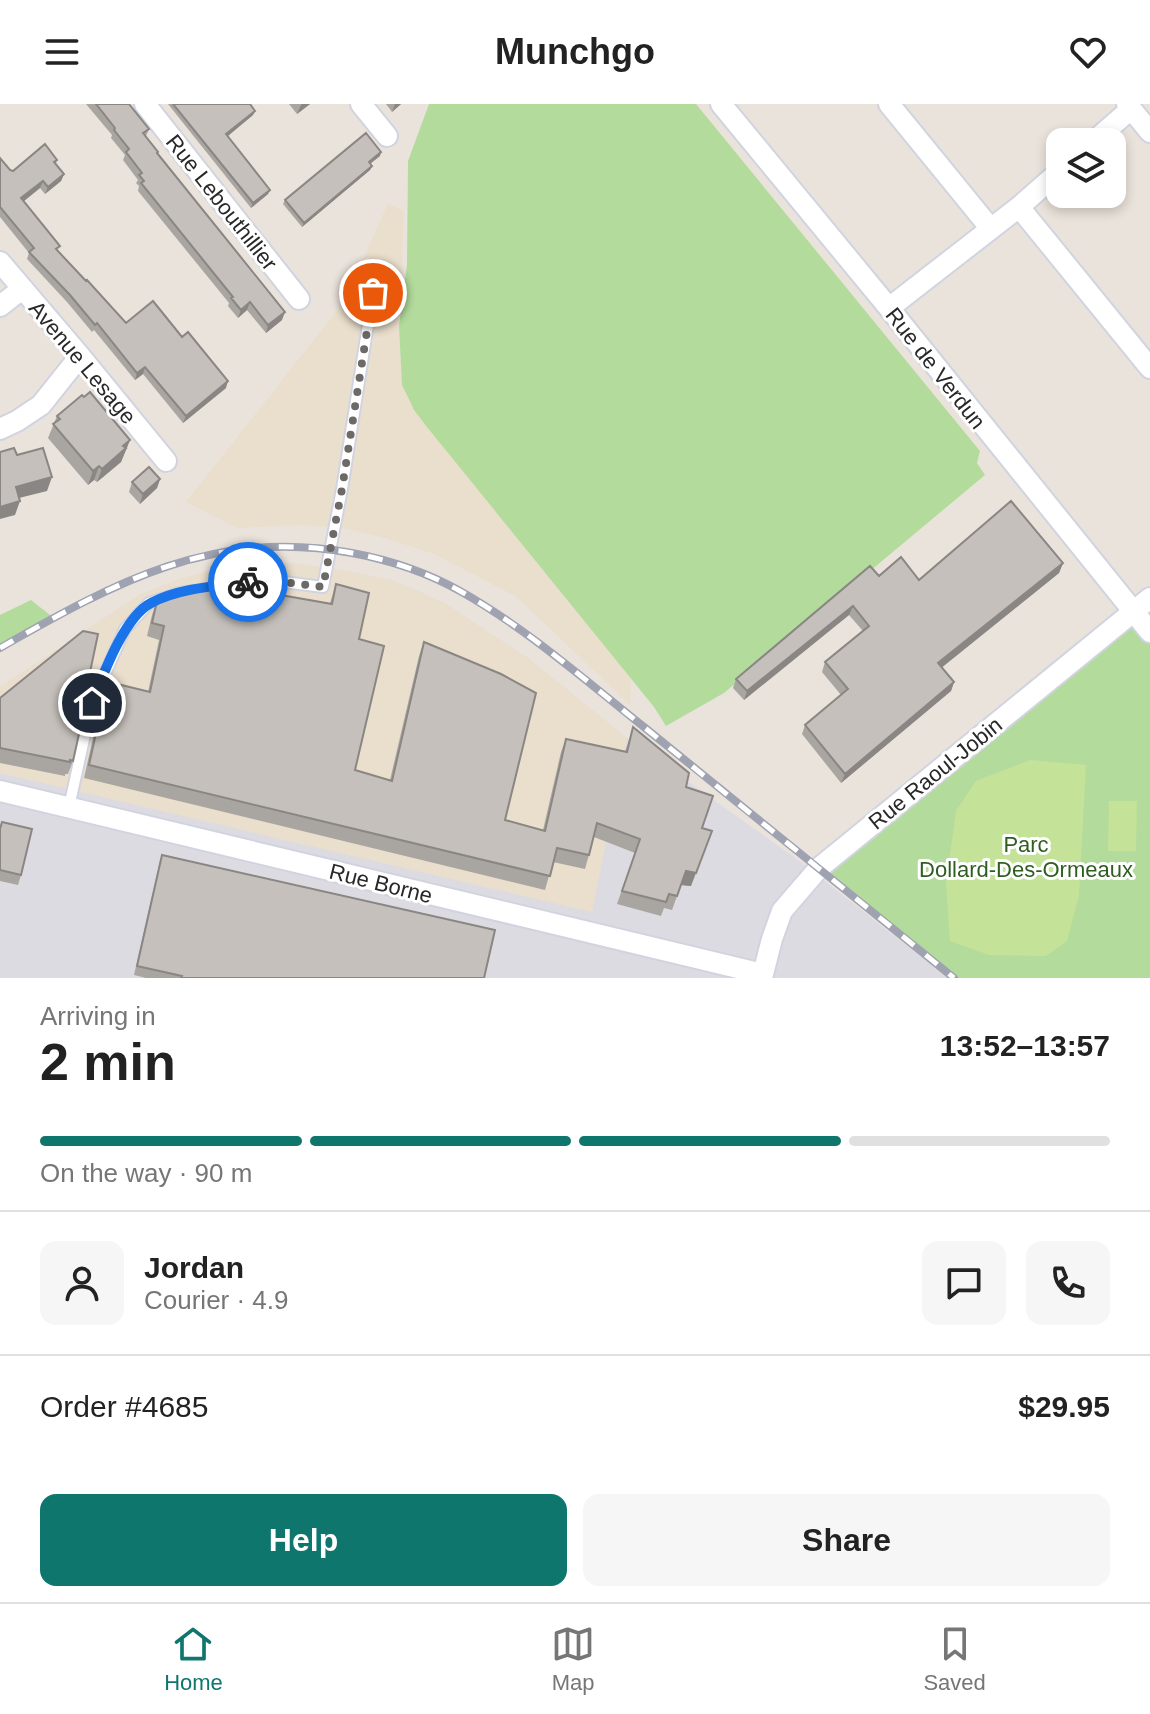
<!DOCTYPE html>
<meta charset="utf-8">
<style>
:root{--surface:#fff;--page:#f6f6f6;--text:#222;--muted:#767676;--line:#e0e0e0;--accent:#0f766e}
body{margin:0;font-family:Arial,sans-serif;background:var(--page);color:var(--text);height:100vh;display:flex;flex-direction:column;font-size:30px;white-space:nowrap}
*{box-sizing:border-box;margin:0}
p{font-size:26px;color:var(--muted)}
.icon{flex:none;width:44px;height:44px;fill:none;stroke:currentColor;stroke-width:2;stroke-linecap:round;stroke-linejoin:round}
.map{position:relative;height:874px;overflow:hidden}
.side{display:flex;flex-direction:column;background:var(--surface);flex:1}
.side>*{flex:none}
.controls{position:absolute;left:1046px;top:24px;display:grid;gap:16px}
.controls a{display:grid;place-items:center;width:80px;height:80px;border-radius:16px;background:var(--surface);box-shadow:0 4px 12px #0003;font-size:40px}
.pin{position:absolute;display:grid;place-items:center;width:68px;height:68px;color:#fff;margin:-34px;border:4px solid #fff;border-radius:50%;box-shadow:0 2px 8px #0007}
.courier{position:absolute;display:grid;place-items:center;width:80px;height:80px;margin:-40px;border:6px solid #1a73e8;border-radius:50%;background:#fff;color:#222;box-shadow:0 2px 10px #0007}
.summary em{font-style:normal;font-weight:600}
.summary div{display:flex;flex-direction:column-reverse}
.summary{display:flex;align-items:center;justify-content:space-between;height:136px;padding:0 40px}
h1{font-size:52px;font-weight:600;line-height:60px}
.bar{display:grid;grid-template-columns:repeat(4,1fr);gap:12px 8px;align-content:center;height:96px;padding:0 40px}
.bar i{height:10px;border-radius:6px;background:var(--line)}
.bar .current{background:var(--accent)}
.bar p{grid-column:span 4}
.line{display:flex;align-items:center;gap:20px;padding:0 40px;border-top:2px solid var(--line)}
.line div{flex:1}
.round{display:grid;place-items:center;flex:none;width:84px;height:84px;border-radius:16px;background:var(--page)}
.primary-button{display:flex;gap:16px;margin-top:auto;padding:16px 40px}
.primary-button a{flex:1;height:92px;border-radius:16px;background:var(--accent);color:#fff;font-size:32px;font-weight:600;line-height:92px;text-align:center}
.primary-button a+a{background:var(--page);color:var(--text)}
header{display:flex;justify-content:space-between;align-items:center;height:104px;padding:0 40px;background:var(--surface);font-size:36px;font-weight:600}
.tabs{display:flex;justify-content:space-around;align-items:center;height:112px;border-top:2px solid var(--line);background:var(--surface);font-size:22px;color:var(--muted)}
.tabs a{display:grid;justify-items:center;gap:4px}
.tabs .current{color:var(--accent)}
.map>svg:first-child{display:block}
.industrial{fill:#dddbe2}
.education{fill:#eadfcc}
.green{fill:#b3db9c}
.pitch{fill:#c5e299}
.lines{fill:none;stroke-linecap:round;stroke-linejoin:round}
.service-casing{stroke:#d1d4e0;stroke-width:14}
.minor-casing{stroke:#d1d4e0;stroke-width:24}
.service{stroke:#fff;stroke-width:10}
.minor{stroke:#fff;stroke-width:20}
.rail-casing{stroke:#9fa2b1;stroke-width:8}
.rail{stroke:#fff;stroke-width:5;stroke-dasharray:15;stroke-linecap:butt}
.wall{fill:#a9a5a1}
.shaded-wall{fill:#8a8683}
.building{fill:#c5c0bb;stroke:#8a8683;stroke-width:2}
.done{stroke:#6c6967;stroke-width:8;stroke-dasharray:0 14.4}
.route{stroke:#1a73e8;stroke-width:10}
.labels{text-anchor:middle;stroke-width:6;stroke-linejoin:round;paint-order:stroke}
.street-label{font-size:22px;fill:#282828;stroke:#fff}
.park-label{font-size:22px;fill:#2e5e20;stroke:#fff}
</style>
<header><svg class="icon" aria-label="menu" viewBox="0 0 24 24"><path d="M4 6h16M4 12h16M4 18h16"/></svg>Munchgo<svg class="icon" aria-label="heart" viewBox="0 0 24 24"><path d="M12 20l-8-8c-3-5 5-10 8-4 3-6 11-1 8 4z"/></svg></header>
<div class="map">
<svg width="1150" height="874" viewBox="0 0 1150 874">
<rect width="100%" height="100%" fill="#eae3db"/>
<!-- industrial -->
<path class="industrial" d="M 288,459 L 336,465 L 391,476 L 413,485 L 446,500 L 529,555 L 627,634 L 798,756 L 948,874 L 0,874 L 0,583 L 141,490 L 180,475 L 213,466 L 240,461 Z"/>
<!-- education -->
<path class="education" d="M 388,99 L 404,108 L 399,222 L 402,281 L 408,295 L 414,306 L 631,575 L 630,601 L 517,493 L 434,450 L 385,434 L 342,424 L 298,421 L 237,424 L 186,398 L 346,195 Z
M 288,459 L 336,465 L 391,476 L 413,485 L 446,500 L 529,555 L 627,634 L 592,808 L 0,669 L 0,583 L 141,490 L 180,475 L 213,466 L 239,461 Z"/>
<!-- green -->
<path class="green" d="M 429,0 L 696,0 L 980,347 L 977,359 L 985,371 L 724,589 L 666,622 L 654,603 L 427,323 L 414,306 L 402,281 L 399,222 L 407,161 L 408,57 Z
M 31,496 L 55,515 L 0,544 L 0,511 Z
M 1133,508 L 1150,528 L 1150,874 L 955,874 L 819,764 Z"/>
<!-- pitch -->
<path class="pitch" d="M 1030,656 L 1086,661 L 1079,791 L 1067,837 L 1046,852 L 989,851 L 950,837 L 946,780 L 956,707 L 976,677 Z
M 1109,697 L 1137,697 L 1136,747 L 1108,747 Z"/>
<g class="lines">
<!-- service casing -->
<g class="service-casing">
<path id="service" d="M 69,703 L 92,599 L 125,525 L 149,499 L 179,489 L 268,476 L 323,483 L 342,385 L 373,189"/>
</g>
<!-- minor casing -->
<g class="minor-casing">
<path id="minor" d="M 145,0 L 299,195
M 361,0 L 387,32
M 721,0 L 889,204 L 1150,528
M 889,0 L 991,125
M 1127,0 L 1150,28
M 1093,38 L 1131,5
M 1019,103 L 1150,264
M 0,158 L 80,252 L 166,357
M 0,202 L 22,185
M 889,204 L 1019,103 L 1060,67
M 0,325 L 17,317 L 41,301 L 80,252
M 0,687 L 763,870
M 762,874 L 772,835 L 782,807 L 819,764 L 1150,494"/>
</g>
<!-- service -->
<use href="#service" class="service"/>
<!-- minor -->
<use href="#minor" class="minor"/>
<!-- rail casing -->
<g class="rail-casing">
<path id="rail" d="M 0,544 C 116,478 213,424 352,449 C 390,456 426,468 460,487 C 526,524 585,576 644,623 C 747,707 851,790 954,874"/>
</g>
<!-- rail -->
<use href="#rail" class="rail"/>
</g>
<!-- wall -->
<path class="wall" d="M 86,0 L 129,0 L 149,25 L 146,32 L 158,50 L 282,216 L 266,229 L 247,206 L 238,214 L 228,202 L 229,199 L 138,87 L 139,82 L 136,79 L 138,76 L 123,56 L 125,51 L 111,34 L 112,31 Z
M 168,0 L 250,0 L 253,11 L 228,32 L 268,90 L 251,104 Z
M 289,0 L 310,0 L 297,10 Z
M 386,0 L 401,0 L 392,8 Z
M 380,52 L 370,60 L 372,62 L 370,66 L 302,123 L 283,100 L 285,96 Z
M 0,54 L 10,66 L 13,67 L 57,56 L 56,60 L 64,70 L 61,77 L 45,90 L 40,84 L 24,97 L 58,147 L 126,219 L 226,284 L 183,319 L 143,270 L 135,276 L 94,226 L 92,228 L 67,198 L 27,155 L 29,149 L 0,113 Z
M 57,312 L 130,336 L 121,358 L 97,378 L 94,376 L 88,381 L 48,334 Z
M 160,375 L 157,384 L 140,400 L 129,388 L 132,378 Z
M 1063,459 L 1059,469 L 942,563 L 954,578 L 951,587 L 841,679 L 802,630 L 805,621 L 841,591 L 822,568 L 825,558 L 863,527 L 849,511 L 744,596 L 733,584 L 736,575 L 879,472 L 919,476 Z
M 336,480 L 359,535 L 355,666 L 390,676 L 419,552 L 424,538 L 505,716 L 543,726 L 561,648 L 566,635 L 625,648 L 633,623 L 686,683 L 702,724 L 691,782 L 681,781 L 672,806 L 664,804 L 661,812 L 617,800 L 635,749 L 594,733 L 585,765 L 553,758 L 545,786 L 84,674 L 100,602 L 105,588 L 148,588 L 159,536 L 147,532 L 152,511 L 157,497 L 330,499 Z
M 89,573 L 88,588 L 73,657 L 68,670 L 65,670 L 65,672 L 0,659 L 0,594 Z
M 0,722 L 21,771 L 18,781 L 0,777 Z
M 162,751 L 484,874 L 146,874 L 134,871 L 159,761 Z"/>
<!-- shaded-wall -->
<path class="shaded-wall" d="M 302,0 L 310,0 L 297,10 L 301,1 Z
M 395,0 L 401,0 L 392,8 Z
M 255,7 L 253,11 L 224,35 L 226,30 Z
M 381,48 L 380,52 L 367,62 L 369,58 Z
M 372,62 L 370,66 L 302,123 L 304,119 Z
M 64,70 L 61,77 L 45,90 L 48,83 Z
M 43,77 L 40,84 L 19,101 L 21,94 Z
M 270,86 L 268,90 L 251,104 L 253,99 Z
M 250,198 L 247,206 L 238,214 L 241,206 Z
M 285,208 L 282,216 L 266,229 L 268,221 Z
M 145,263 L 143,270 L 135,276 L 137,269 Z
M 228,277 L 226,284 L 183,319 L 186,312 Z
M 130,336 L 121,358 L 97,378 L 102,365 Z
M 99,362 L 94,376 L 88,381 L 93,367 Z
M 52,373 L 47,387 L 11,396 L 16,383 Z
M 160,375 L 157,384 L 140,400 L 143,390 Z
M 20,397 L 15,411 L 0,415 L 0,403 Z
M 1063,459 L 1059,469 L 935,569 L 938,559 Z
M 853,502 L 849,511 L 744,596 L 747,587 Z
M 954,578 L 951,587 L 841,679 L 845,670 Z
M 686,767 L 696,769 L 691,782 L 681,781 L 672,806 Z"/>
<!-- building -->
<path class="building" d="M 96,0 L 129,0 L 149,25 L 143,29 L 158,48 L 157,49 L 285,208 L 268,221 L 250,198 L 241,206 L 231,194 L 233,193 L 141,79 L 144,77 L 139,71 L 142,69 L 126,48 L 129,45 L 114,26 L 115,24 Z
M 173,0 L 250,0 L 255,7 L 226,30 L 270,86 L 253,99 Z
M 366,29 L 381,48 L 369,58 L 372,62 L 304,119 L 285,96 Z
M 45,40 L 57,56 L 54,58 L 64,70 L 48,83 L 43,77 L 21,94 L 60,142 L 56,145 L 86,177 L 87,176 L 126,219 L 153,197 L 182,233 L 188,228 L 228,277 L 186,312 L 145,263 L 137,269 L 97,219 L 95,221 L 70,191 L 29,148 L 34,144 L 0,103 L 0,54 L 10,66 L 13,67 Z
M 90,288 L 130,336 L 123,342 L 126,344 L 102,365 L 99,362 L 93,367 L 53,320 L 60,315 L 57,312 L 82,291 L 84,293 Z
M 14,344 L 17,351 L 43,344 L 52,373 L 16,383 L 20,397 L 0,403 L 0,348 Z
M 149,363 L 160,375 L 143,390 L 132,378 Z
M 1011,397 L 1063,459 L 938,559 L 954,578 L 845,670 L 805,621 L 848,585 L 825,558 L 869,522 L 853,502 L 747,587 L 736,575 L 870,462 L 879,472 L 901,453 L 919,476 Z
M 336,480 L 369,489 L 359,535 L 384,542 L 355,666 L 392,677 L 424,538 L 501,570 L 536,589 L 505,716 L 545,727 L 566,635 L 627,648 L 633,623 L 689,669 L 686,683 L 713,692 L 702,724 L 712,727 L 696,769 L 686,767 L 677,792 L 669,790 L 666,798 L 622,787 L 640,735 L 597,719 L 589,751 L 557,744 L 550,772 L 89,661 L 105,588 L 109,578 L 150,588 L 164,522 L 152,519 L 157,497 L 200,484 L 258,487 L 332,500 Z
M 83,527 L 98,530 L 89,573 L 93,574 L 89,584 L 73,657 L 70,656 L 70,658 L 0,644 L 0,594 Z
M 2,718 L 32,725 L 21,771 L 0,766 L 0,725 Z
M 162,751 L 495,826 L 484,874 L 181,874 L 182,872 L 137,862 Z"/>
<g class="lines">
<!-- done -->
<path class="done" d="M 248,478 L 268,476 L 323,483 L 342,385 L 373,189"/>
<!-- route -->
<path class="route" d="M 92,599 C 103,571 124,513 151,499 C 179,484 217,482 248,478"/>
</g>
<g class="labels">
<!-- street labels -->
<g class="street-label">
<text transform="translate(222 98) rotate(52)" y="8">Rue Lebouthillier</text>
<text transform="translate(83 258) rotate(50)" y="8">Avenue Lesage</text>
<text transform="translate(936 264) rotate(52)" y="8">Rue de Verdun</text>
<text transform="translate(935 669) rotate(-39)" y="8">Rue Raoul-Jobin</text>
<text transform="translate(381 779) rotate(14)" y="8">Rue Borne</text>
</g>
<!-- park labels -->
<g class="park-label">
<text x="1026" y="748">Parc<tspan x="1026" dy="25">Dollard-Des-Ormeaux</tspan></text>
</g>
</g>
</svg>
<div class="controls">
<a><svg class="icon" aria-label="layers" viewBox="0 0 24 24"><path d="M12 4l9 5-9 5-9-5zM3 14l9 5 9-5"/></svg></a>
</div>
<div class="pin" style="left:373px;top:189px;background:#ea580c"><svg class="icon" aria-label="bag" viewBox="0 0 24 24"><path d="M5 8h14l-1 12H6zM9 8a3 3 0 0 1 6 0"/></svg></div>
<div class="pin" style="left:92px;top:599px;background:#1f2937"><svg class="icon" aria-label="home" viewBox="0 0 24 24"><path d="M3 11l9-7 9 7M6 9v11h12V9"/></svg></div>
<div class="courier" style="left:248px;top:478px"><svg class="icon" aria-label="bike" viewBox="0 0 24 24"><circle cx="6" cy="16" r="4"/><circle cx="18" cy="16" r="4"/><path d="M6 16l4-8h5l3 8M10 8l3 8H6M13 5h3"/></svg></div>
</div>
<section class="side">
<div class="summary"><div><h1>2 min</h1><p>Arriving in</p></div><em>13:52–13:57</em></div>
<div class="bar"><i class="current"></i><i class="current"></i><i class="current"></i><i></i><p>On the way · 90 m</p></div>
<div class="line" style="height:144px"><a class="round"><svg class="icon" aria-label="person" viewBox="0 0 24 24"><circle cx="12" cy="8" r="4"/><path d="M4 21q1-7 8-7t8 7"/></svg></a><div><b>Jordan</b><p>Courier · 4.9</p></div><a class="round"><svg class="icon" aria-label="chat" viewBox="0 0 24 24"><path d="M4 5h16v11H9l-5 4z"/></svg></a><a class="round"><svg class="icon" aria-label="phone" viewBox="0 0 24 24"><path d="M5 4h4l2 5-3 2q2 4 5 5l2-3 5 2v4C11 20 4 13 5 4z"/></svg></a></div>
<div class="line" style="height:104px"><div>Order #4685</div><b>$29.95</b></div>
<div class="primary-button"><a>Help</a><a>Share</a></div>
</section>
<nav class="tabs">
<a class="current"><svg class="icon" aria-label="home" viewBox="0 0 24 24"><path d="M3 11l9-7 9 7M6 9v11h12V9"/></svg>Home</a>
<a><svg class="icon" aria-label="map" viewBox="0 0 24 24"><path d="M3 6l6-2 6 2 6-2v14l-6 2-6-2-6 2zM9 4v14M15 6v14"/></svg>Map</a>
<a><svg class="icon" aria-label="saved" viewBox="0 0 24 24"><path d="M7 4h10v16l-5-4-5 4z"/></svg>Saved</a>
</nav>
